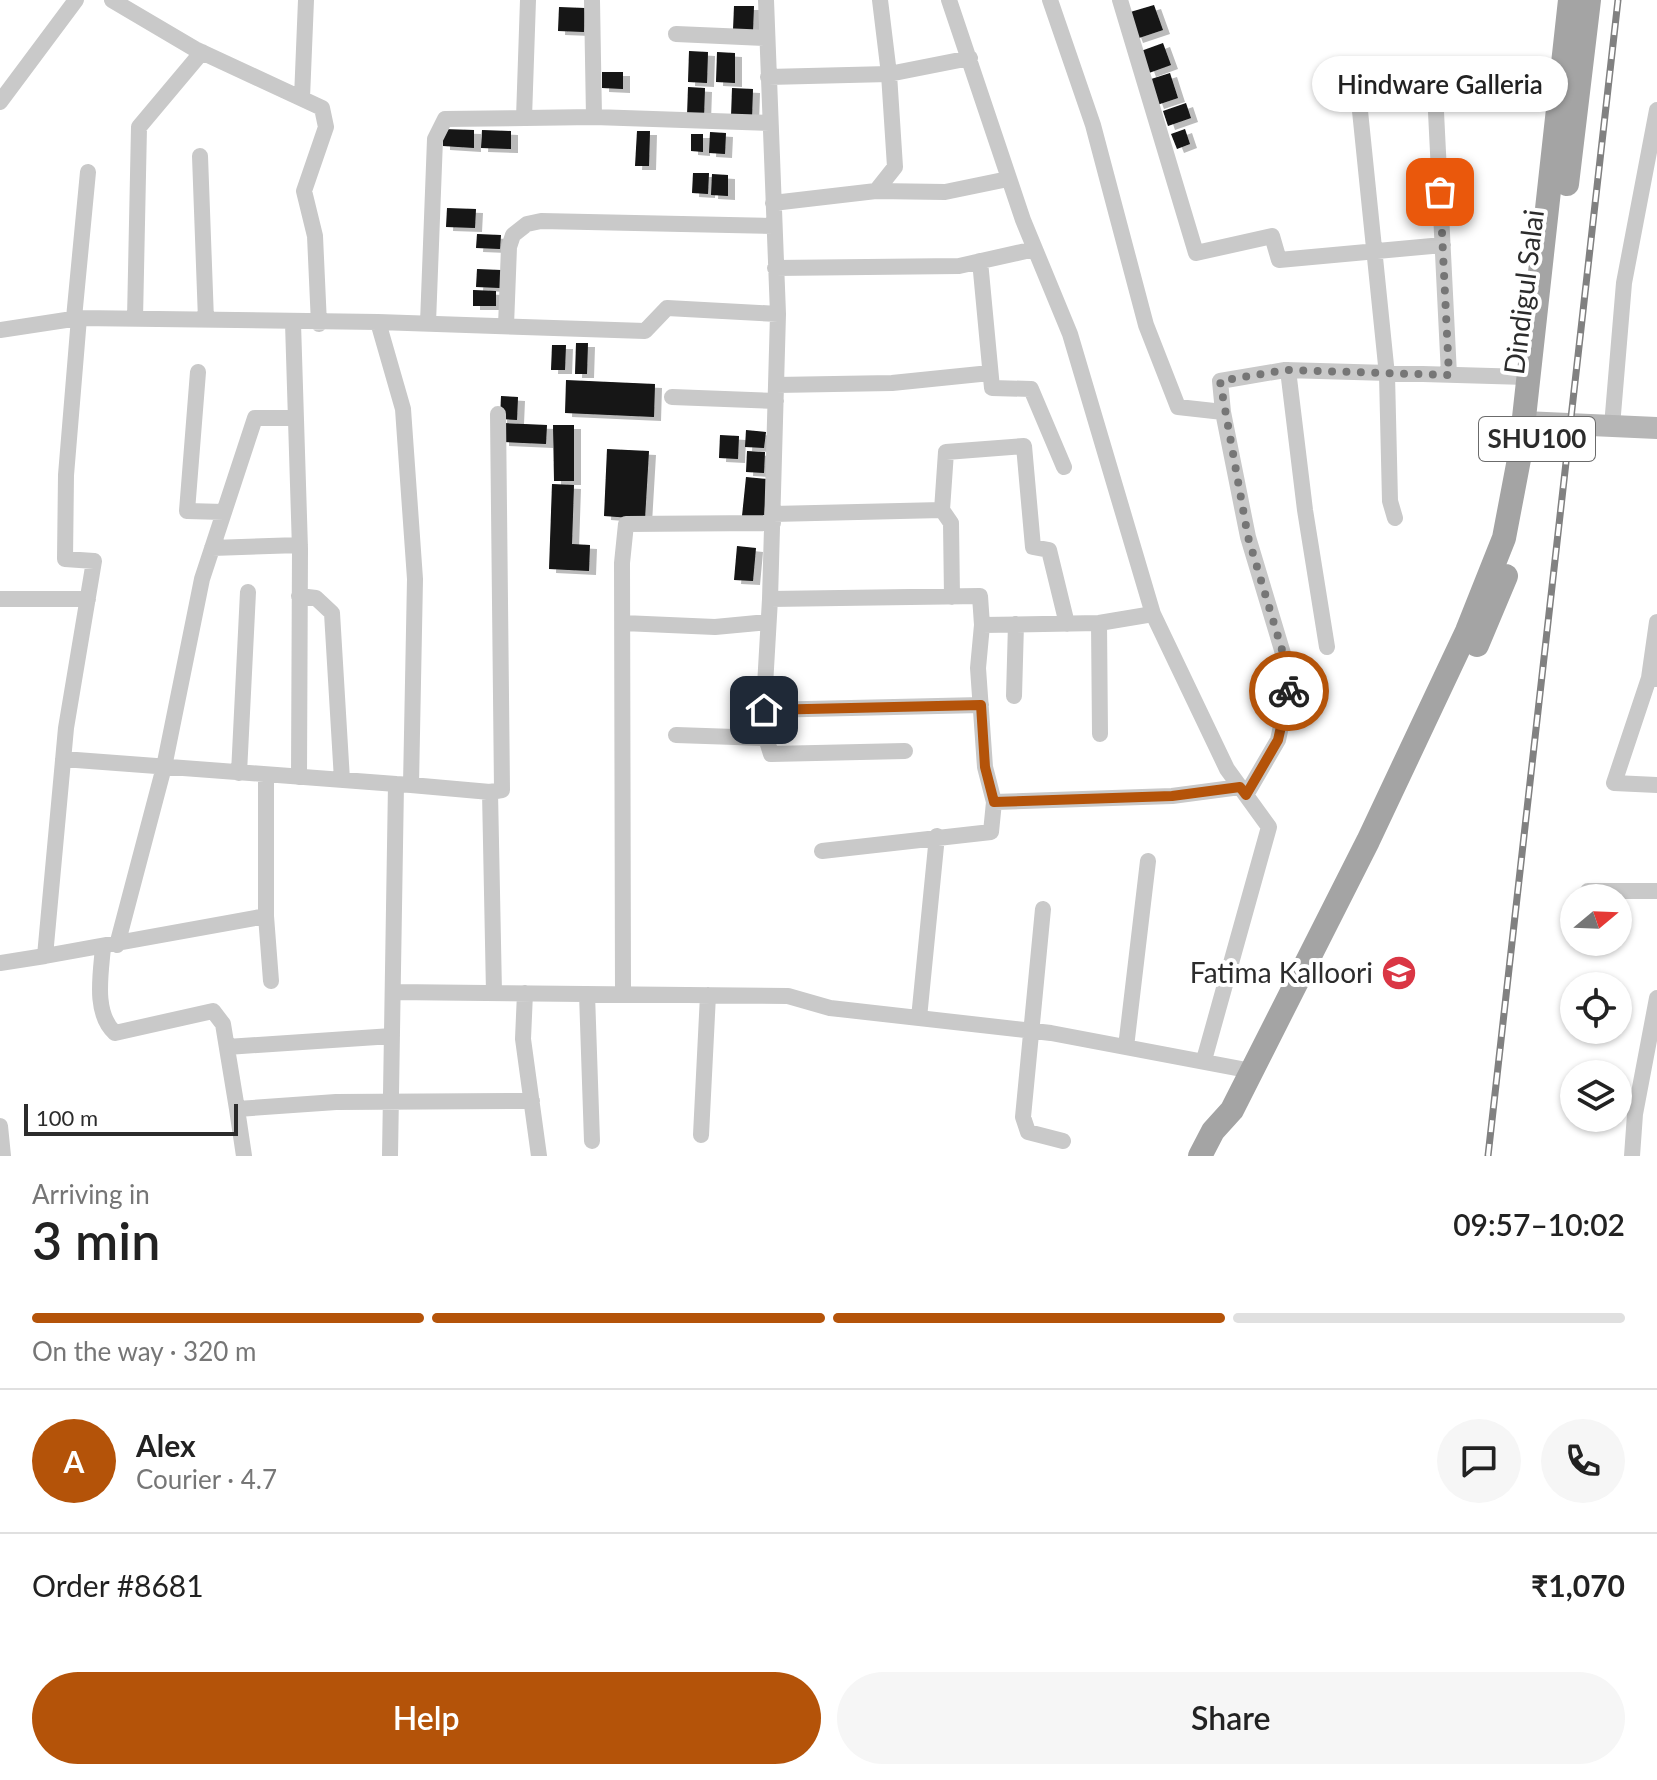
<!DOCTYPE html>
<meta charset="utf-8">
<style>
:root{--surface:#fff;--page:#f6f6f6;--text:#222;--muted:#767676;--line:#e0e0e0;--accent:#b45309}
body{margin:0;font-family:Lato,sans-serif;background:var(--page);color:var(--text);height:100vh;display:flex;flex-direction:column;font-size:30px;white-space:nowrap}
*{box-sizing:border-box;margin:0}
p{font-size:26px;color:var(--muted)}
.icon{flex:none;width:44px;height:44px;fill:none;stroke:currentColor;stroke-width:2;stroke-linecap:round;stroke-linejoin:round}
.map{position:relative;height:1156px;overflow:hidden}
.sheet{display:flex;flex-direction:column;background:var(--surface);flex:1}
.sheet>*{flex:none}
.needle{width:52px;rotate:71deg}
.fabs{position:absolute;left:1560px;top:884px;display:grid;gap:16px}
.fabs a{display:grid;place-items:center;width:72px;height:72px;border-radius:50%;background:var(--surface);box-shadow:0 2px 6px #0004;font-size:40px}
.scale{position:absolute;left:24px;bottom:20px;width:214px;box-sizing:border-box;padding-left:8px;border:4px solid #2c2c2c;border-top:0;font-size:22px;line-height:28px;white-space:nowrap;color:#2c2c2c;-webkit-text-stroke:6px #fff;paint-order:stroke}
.pin{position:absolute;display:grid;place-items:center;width:68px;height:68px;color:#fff;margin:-34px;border-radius:16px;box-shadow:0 4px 12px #0006}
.courier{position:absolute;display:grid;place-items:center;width:80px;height:80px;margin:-40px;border:6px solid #b45309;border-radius:50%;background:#fff;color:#222;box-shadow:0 2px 10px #0007}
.bubble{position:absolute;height:56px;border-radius:28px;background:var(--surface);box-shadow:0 2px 6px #0004;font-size:26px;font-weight:600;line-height:56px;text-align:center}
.headline em{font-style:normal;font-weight:600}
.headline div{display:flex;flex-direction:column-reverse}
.headline{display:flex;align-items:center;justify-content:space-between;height:136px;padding:0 32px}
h1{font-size:52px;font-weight:600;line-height:60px}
.bar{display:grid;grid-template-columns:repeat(4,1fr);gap:12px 8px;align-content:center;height:96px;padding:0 32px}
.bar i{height:10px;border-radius:6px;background:var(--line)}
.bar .current{background:var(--accent)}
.bar p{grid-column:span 4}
.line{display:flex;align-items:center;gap:20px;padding:0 32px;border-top:2px solid var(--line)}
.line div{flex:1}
.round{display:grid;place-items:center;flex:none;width:84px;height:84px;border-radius:42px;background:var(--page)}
.button{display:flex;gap:16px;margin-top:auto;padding:16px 32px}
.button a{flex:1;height:92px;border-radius:48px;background:var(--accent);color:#fff;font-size:32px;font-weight:600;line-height:92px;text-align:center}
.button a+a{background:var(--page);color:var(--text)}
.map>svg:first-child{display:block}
.building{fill:#131313;filter:url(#shadow)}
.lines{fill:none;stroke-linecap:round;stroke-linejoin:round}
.street{stroke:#c9c9c9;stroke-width:16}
.secondary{stroke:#b6b6b6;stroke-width:22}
.primary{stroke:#a4a4a4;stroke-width:24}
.rail-casing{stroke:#818181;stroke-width:7}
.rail{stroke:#fff;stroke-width:4;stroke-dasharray:12;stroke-linecap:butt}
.done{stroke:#767676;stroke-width:8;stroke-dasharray:0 14.4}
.route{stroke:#b45309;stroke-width:10}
.labels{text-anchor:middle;stroke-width:8;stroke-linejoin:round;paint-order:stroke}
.shield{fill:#fff;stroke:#6b6b6b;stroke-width:2}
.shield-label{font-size:26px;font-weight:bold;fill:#2c2c2c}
.street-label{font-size:28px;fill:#2c2c2c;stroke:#fff}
.poi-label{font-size:28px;fill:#2c2c2c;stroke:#fff;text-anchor:end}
</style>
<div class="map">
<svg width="1657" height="1156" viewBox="0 0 1657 1156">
<defs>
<filter id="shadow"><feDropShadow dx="7" dy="4" stdDeviation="0" flood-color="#0004"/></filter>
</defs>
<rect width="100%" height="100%" fill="#fff"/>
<!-- building -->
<path class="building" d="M 1154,5 L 1163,30 L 1136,39 L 1127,13 Z
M 734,6 L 754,6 L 753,31 L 733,30 Z
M 559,7 L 585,8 L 584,32 L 558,31 Z
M 1163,43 L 1171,65 L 1149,73 L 1141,51 Z
M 689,51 L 708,52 L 707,83 L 688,82 Z
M 717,52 L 735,53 L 735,83 L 716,82 Z
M 602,72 L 623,72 L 623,89 L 602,88 Z
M 1170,73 L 1178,98 L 1157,105 L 1148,80 Z
M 688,87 L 705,88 L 704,117 L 687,116 Z
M 732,88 L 753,89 L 752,118 L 731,117 Z
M 1186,103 L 1191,118 L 1168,126 L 1163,111 Z
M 443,129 L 474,130 L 474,148 L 443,146 Z
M 1185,129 L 1190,144 L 1177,149 L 1171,134 Z
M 482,130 L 511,131 L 511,149 L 481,148 Z
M 637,131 L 650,131 L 649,166 L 635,166 Z
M 710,132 L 726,133 L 725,154 L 709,153 Z
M 691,134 L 703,134 L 703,152 L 691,151 Z
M 693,173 L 709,173 L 708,194 L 692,193 Z
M 712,174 L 728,175 L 728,196 L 711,195 Z
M 447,208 L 476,209 L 475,228 L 446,227 Z
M 477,234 L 501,235 L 500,249 L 476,248 Z
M 477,269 L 501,270 L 500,288 L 476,287 Z
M 473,290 L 496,291 L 496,306 L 473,306 Z
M 576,343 L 588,343 L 587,374 L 575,374 Z
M 552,345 L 566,345 L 565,370 L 551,370 Z
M 566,380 L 655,384 L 654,417 L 565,413 Z
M 501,396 L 518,397 L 517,420 L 500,419 Z
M 502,423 L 547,425 L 546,444 L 502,442 Z
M 553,425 L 574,425 L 574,481 L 554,481 Z
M 746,430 L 766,432 L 764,448 L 745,447 Z
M 720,435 L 739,436 L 738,459 L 719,458 Z
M 607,449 L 649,451 L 645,519 L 604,516 Z
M 747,451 L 765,452 L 764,473 L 746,472 Z
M 746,477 L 767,479 L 764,518 L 742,516 Z
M 552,484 L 574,485 L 572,544 L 590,545 L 589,571 L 549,569 Z
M 737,546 L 756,548 L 753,581 L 734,580 Z"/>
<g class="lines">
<!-- street -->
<path class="street" d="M 112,0 L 195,49 L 322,108 L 326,127 L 304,191 L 315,236 L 319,324
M 766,0 L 778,314 L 770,599 L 764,703 L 766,738 L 771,754 L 905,751
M 949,0 L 1023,220 L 1070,334 L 1153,614 L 1227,769 L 1269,827 L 1204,1060
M 1050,0 L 1093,125 L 1146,325 L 1178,407 L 1223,412 L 1248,537 L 1291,680 L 1278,740 L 1246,795
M 1120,0 L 1196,253 L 1272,236 L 1279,260 L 1443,245
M 592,1 L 594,117
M 676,34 L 767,38
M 768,77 L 889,74 L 970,58
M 302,98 L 306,0
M 0,102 L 76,0
M 1360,111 L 1387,375 L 1390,501 L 1395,518
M 1436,112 L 1449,375
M 524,118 L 528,0
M 200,156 L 206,320
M 876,191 L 945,192 L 1008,179
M 773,203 L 876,191 L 895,167 L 889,74 L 880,0
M 980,261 L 992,388 L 1031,389 L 1064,467
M 775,268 L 959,266 L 1035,249
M 74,318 L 88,172
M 135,319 L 139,127 L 202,52
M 378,322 L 403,409 L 415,579 L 411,785 L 396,784 L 390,1156
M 293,323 L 300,549 L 299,777
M 428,323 L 435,139 L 445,119 L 594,117 L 769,123
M 506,326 L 509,247 L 513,235 L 527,224 L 541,221 L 773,226
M 0,330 L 79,318 L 378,322 L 645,331 L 667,308 L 778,314
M 1288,370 L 1305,510 L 1327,647
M 198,372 L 187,511 L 224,512
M 776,385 L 892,383 L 990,373
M 672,397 L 776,401
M 1223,412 L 1220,381 L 1285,370 L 1530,377
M 1612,426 L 1624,283 L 1657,110
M 942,510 L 946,452 L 1024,446 L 1033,547 L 1049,550 L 1067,624
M 773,514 L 942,510 L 951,523 L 952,597
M 212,548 L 300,545
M 299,596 L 316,598 L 332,613 L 342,780
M 0,599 L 88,599
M 770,599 L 980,596 L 982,625 L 1099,623 L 1153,614
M 1657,622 L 1649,678 L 1657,679
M 623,623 L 715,627 L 768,622
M 1099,623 L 1100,734
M 1649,678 L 1614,783 L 1657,785
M 1014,696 L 1016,624
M 764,710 L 981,705
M 676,735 L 766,738
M 63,759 L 396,784
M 239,773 L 248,592
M 266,775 L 266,916 L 271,981
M 411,785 L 490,792 L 494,993
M 490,792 L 502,790 L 498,414
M 994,802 L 1172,796 L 1240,787
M 822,851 L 991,832 L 994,802 L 985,767 L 978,668 L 982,625
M 1588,891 L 1657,891
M 1043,909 L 1023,1117 L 1028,1132 L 1063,1141
M 117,945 L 164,767 L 202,579 L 255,418 L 295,418
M 103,947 C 101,973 93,1013 115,1033 L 213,1011 L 223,1024 L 237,1109 L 336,1102 L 532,1101
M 45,956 L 266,916
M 0,963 L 45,956 L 66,728 L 94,561 L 65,559 L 66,475 L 79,318
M 393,992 L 788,996 L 830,1008 L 1051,1033 L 1252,1071
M 525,993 L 523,1039 L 539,1156
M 587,994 L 592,1141
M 623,994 L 622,563 L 626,524 L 773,523
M 919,1018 L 937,836
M 227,1047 L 392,1036
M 1126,1047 L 1148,861
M 237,1109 L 244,1156
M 0,1126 L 3,1156
M 701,1135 L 708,995
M 1632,1156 L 1635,1114 L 1657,998"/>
<!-- secondary -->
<path class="secondary" d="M 1524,422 L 1657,428"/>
<!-- primary -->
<path class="primary" d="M 1567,184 L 1589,0
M 1477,645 L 1506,576
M 1200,1156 L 1213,1131 L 1232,1110 L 1368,841 L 1467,631 L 1504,538 L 1520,454 L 1570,0"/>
<!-- rail casing -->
<g class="rail-casing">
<path id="rail" d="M 1488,1156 L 1618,0"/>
</g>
<!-- rail -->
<use href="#rail" class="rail"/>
</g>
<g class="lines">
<!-- done -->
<path class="done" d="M 1289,691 L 1291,680 L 1248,537 L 1220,381 L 1285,370 L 1449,375 L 1440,192"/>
<!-- route -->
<path class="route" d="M 764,710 L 981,705 L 985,767 L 994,802 L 1172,796 L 1240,787 L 1246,795 L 1278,740 L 1289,691"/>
</g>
<!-- icons -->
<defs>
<g id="university-disc" transform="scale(1.8)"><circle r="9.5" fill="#da3644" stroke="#fff"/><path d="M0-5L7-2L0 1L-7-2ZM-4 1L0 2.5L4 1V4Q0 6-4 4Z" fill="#fff"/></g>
</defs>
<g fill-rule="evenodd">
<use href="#university-disc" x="1399" y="973"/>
</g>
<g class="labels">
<!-- shield labels -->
<rect class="shield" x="1479" y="417" width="116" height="44" rx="6"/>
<g class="shield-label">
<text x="1537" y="448">SHU100</text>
</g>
<!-- street labels -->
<g class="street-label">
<text transform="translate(1524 292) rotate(-83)" y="10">Dindigul Salai</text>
</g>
<!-- poi labels -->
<g class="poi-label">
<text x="1373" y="983">Fatima Kalloori</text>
</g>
</g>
</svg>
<div class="fabs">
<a><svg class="needle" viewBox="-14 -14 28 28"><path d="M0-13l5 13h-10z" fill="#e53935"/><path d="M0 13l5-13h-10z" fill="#767676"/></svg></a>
<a><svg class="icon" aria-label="locate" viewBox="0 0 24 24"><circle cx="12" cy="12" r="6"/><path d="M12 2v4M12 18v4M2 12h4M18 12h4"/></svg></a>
<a><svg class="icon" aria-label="layers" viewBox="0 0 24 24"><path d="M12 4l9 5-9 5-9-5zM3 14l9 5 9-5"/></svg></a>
</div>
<div class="scale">100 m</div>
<div class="pin" style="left:1440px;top:192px;background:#ea580c"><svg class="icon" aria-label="bag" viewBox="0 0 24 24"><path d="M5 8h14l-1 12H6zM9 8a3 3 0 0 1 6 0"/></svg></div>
<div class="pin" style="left:764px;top:710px;background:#1f2937"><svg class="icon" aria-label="home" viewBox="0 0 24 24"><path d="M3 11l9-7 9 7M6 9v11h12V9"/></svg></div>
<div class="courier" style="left:1289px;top:691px"><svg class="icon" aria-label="bike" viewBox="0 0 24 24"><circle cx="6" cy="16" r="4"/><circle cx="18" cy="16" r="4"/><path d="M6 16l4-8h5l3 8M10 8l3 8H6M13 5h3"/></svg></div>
<div class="bubble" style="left:1312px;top:56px;width:256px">Hindware Galleria</div>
</div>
<section class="sheet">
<div class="headline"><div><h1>3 min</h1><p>Arriving in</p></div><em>09:57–10:02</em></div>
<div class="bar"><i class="current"></i><i class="current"></i><i class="current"></i><i></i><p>On the way · 320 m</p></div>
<div class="line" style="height:144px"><b class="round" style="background:var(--accent);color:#fff">A</b><div><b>Alex</b><p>Courier · 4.7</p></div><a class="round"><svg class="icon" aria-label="chat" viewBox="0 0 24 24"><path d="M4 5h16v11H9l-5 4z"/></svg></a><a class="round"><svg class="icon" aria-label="phone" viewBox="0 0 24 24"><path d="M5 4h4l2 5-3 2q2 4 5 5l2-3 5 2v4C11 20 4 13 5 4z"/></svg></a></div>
<div class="line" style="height:104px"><div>Order #8681</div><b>₹1,070</b></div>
<div class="button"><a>Help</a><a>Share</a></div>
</section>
